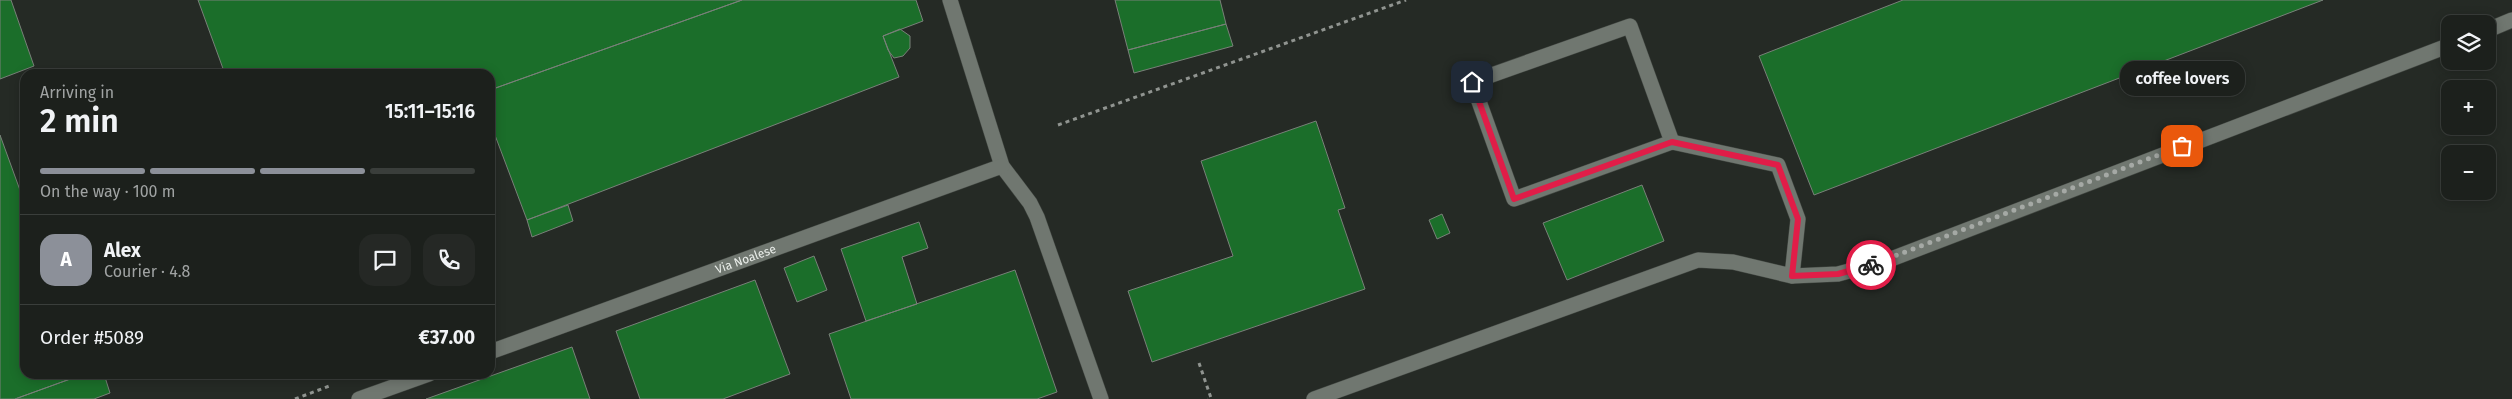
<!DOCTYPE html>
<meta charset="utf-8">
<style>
:root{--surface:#1c201c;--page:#252825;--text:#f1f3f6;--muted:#a0a3a3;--line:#3a3e3b;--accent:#8c9099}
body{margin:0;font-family:"Fira Sans",sans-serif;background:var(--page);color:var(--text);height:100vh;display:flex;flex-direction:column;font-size:19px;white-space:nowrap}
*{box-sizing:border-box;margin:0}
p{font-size:16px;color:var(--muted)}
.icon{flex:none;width:28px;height:28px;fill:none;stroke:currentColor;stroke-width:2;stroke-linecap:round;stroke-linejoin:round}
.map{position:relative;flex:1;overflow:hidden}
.panel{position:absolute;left:20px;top:69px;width:475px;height:310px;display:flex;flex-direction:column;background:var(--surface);border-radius:15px;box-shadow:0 2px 12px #0003,0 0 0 1px var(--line)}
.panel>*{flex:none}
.fabs{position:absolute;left:2441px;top:15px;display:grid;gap:10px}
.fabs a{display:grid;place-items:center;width:55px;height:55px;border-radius:10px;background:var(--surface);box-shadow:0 2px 12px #0003,0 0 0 1px var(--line);font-size:25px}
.pin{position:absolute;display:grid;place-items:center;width:42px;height:42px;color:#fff;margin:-21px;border-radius:10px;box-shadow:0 2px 8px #0006}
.courier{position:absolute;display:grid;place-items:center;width:50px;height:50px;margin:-25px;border:4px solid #e11d48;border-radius:50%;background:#fff;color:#222;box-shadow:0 1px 6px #0007}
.bubble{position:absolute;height:35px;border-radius:15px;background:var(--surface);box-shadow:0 2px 12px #0003,0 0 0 1px var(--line);font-size:16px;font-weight:600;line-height:35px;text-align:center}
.headline em{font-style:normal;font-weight:600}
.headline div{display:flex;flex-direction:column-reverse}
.headline{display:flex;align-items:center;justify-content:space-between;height:85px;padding:0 20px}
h1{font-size:32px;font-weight:600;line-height:38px}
.bar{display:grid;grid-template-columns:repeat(4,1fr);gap:8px 5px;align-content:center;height:60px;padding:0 20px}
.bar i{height:6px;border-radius:4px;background:var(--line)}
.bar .selected{background:var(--accent)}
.bar p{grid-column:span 4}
.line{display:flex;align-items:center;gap:12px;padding:0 20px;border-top:1px solid var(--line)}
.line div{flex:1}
.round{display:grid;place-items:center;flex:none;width:52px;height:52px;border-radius:15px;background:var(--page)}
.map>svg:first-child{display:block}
.building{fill:#1b6e2a;stroke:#798079}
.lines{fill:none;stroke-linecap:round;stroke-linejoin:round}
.lane-casing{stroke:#434843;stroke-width:16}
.path{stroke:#909490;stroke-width:3;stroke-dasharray:4 4;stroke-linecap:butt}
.lane{stroke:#707770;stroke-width:15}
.done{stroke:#a5a9a5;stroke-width:5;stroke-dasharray:0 9}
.route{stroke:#e11d48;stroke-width:6}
.labels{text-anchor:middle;stroke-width:4;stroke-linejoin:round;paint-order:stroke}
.street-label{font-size:12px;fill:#eaeeea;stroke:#252a25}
</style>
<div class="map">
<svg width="2512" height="399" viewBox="0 0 2512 399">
<rect width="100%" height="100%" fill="#252a25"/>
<!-- building -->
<path class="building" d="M 0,0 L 11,0 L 34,66 L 0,79 Z
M 198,0 L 742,0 L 490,90 L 490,74 L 225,74 Z
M 742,0 L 916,0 L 923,21 L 883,36 L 899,77 L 527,220 L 490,122 L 490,90 Z
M 1115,0 L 1220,0 L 1226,24 L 1128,50 Z
M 1903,0 L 2323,0 L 1814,195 L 1759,56 Z
M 1226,24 L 1233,46 L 1134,73 L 1128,50 Z
M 900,29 L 910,36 L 910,48 L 903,56 L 894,58 L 888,50 L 883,36 Z
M 1316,121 L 1345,208 L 1338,210 L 1365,289 L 1152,362 L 1128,291 L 1233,256 L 1201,161 Z
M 0,135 L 25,204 L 25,374 L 84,374 L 15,399 L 0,399 Z
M 1642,185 L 1664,241 L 1567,280 L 1543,223 Z
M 568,205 L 573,221 L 532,237 L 527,220 Z
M 1442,214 L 1450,233 L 1437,239 L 1429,220 Z
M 919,222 L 928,248 L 902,257 L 917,304 L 866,321 L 841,249 Z
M 814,256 L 827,290 L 797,302 L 784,268 Z
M 1015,270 L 1057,392 L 1037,399 L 851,399 L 829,334 Z
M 755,280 L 790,374 L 723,399 L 640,399 L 616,331 Z
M 572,347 L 590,399 L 426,399 Z
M 84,374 L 104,374 L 110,393 L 94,399 L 15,399 Z"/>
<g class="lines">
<!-- lane casing -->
<g class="lane-casing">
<g id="lane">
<path d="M 950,0 L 1002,166 L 1030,203 L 1037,217 L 1101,399"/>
<path d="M 1630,26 L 1672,142 L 1514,199 L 1472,82 Z"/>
<path d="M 2488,30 L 2512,20"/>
<path d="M 1792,276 L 1838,274 L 1886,261 L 2450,45"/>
<path id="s1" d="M 490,352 L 1002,166"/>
<path d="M 359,399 L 429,374"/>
<path d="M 1314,399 L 1698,260 L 1733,262 L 1792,276 L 1798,219 L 1778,165 L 1672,142"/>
</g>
</g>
<!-- path -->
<path class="path" d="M 1058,125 L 1406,0
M 1199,363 L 1211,398 L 1208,399
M 295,399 L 332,385"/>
<!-- lane -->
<use href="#lane" class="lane"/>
</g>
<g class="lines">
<!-- done -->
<path class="done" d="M 1871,265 L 2182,146"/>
<!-- route -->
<path class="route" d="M 1472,82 L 1514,199 L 1672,142 L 1778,165 L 1798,219 L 1792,276 L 1838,274 L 1871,265"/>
</g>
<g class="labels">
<!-- street labels -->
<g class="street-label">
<text dy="4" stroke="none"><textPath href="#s1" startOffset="272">Via Noalese</textPath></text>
</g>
</g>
</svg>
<div class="fabs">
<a><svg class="icon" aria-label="layers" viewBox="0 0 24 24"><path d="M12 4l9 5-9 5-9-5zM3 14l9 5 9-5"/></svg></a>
<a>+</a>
<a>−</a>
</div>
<div class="pin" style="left:2182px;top:146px;background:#ea580c"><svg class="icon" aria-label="bag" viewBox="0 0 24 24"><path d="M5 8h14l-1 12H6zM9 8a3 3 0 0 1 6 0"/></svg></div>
<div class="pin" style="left:1472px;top:82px;background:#1f2937"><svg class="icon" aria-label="home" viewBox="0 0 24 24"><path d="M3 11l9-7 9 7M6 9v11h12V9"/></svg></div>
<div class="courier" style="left:1871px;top:265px"><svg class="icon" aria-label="bike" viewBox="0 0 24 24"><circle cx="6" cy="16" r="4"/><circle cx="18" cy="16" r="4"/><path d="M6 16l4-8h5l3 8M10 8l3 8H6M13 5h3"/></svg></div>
<div class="bubble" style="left:2120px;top:61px;width:125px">coffee lovers</div>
<section class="panel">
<div class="headline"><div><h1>2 min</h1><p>Arriving in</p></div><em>15:11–15:16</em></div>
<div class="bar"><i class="selected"></i><i class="selected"></i><i class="selected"></i><i></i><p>On the way · 100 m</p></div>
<div class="line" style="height:90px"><b class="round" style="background:var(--accent);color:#fff">A</b><div><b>Alex</b><p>Courier · 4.8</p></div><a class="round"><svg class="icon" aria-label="chat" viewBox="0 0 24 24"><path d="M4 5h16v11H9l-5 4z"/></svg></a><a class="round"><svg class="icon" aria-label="phone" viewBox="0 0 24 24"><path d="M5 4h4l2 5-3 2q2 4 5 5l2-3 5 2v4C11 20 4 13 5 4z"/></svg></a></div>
<div class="line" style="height:65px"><div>Order #5089</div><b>€37.00</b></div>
</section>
</div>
